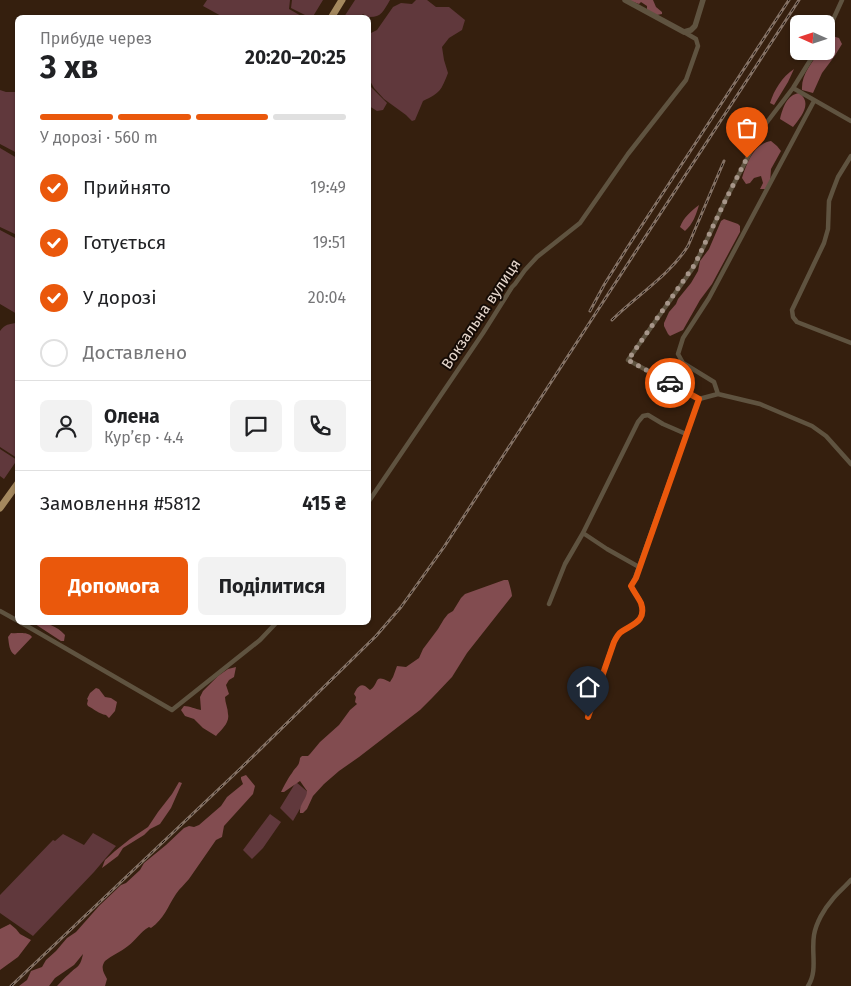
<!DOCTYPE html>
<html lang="uk">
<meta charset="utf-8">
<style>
:root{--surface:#fff;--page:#f2f2f2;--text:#202124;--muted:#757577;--line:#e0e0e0;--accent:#ea580c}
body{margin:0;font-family:"Fira Sans",sans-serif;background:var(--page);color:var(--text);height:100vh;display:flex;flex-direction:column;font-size:19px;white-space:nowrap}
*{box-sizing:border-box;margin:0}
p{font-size:16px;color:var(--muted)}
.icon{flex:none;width:28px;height:28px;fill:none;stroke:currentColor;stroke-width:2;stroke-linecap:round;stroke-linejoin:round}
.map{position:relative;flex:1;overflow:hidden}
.details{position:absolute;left:15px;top:15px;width:356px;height:610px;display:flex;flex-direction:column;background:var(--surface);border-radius:8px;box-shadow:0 1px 4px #0004}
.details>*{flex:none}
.needle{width:32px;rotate:273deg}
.controls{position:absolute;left:790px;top:15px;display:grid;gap:10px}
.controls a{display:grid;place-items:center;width:45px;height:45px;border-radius:8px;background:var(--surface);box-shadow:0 1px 4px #0004;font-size:25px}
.pin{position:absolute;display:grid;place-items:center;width:42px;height:42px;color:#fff;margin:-51px -21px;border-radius:50% 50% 50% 0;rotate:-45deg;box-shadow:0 0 5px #0007}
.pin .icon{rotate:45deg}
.courier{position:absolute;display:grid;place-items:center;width:50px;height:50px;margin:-25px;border:4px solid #ea580c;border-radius:50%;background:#fff;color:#222;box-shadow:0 1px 6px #0007}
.overview em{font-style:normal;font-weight:700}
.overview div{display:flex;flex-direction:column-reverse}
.overview{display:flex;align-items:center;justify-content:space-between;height:85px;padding:0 25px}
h1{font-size:32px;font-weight:700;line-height:38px}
.bar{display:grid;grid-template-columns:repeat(4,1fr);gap:8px 5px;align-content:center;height:60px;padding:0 25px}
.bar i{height:6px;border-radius:4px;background:var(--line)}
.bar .on{background:var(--accent)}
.bar p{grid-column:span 4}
.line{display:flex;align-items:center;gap:12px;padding:0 25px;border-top:1px solid var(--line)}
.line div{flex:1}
.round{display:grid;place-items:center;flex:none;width:52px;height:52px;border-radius:8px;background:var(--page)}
ol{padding:0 25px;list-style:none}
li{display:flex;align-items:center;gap:15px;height:55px}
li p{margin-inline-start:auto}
li .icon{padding:5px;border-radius:50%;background:var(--accent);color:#fff;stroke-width:4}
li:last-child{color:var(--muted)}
li i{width:28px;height:28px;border:2px solid var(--line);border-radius:50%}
.action{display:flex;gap:10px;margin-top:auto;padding:10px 25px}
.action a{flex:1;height:58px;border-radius:8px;background:var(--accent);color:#fff;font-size:20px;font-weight:700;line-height:58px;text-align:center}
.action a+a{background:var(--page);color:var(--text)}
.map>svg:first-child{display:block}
.green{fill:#60383c}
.forest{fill:#824c50}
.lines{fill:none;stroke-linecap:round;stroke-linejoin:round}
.minor{stroke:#5f5340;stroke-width:4.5}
.tertiary{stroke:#5f5340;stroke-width:5.5}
.trunk{stroke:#a4885e;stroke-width:7}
.rail-casing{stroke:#857265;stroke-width:3}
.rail{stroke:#150b05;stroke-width:1;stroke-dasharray:4;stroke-linecap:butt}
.done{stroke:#a7968a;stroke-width:5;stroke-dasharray:0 9}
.route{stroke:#ea580c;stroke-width:6}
.labels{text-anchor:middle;stroke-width:4;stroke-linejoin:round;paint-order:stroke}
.street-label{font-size:15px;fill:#e5d6cc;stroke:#150b05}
</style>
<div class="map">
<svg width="851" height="986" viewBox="0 0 851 986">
<rect width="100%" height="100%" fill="#351f0e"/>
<!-- green -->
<path class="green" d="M 207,0 L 290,0 L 289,9 L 303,17 L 223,17 L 203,6 Z
M 292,0 L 323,0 L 312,18 L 309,17 L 291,8 Z
M 355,0 L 390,0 C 383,12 381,18 367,17 L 363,14 L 360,17 L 344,17 Z
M 416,0 L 427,0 L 436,7 L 449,7 L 465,20 L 462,30 L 449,38 L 442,47 L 444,60 L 448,73 C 441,91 440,93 423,101 L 415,120 L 412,121 L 406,115 L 384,99 L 374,88 L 369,79 L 369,34 L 377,30 L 393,7 L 401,3 L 412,4 Z
M 369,85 L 387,103 L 383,110 L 377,111 L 369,106 Z
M 0,90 L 6,92 L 17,92 L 17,153 L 0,144 Z
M 0,148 L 17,158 L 17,235 L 0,227 Z
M 0,230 L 17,239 L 17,314 L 0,304 Z
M 17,323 L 18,323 L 17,458 L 0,447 L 0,331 C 5,324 9,324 17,323 Z
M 0,449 L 17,460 L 4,479 L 0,476 Z
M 296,782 L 309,793 L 293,821 L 280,808 Z
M 270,814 L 281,822 L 263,848 L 252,859 L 243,850 Z
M 93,833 L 116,846 L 94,872 L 33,936 L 0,913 L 0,895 L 53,840 L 55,841 L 63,834 L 84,845 Z"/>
<!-- forest -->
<path class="forest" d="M 628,0 L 653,0 L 656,7 L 662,12 L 662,14 L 657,15 L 647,11 L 647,6 L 641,2 L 639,4 Z
M 832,36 L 839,38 L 842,44 L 834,57 L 822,73 L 813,93 L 802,90 C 801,74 812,64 819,51 L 826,51 L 826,39 Z
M 794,69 L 788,82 L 774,105 L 770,103 C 774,90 782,77 794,69 Z
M 799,93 C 813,103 801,117 793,127 L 780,119 C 783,107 787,95 799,93 Z
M 771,141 L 777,146 L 781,151 L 771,169 L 770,183 L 767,189 L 760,189 L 763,183 L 761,176 L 754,178 L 750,183 L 746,184 L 742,178 C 747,162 754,144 771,141 Z
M 699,205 C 696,215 693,224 685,231 L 680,227 C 684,217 690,212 699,205 Z
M 724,219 L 738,224 L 740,226 L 740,232 L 712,284 L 700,300 L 683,330 L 670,336 L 668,334 L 664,326 L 664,323 L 669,312 L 676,304 L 678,299 L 691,283 L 698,271 L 700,261 L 709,249 L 721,221 Z
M 504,580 L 508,580 C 509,582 512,593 512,596 L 467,653 L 452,677 L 433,697 L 420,710 L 359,757 L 339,771 L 324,784 L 313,796 L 307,809 L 303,813 L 300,813 C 299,804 307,799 307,791 L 300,781 L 284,792 L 281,792 C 284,786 288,778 292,773 C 296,766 299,767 300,758 L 302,756 L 308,756 L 310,754 L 320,742 L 339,725 L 350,710 L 357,704 L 355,702 L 356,697 L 354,694 C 356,690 359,683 365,686 C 367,687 368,689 370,690 C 380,683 373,673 390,682 L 393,677 L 397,666 L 406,667 L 419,658 L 423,649 L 438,629 L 444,619 L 448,614 L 453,611 L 461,598 L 465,594 Z
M 29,623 C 43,622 55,624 65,635 L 64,641 L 61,641 L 35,624 Z
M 11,633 C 18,634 27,631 32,637 L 15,655 C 9,652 9,643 8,637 Z
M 236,667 L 234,677 L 229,680 L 226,685 L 229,694 L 225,697 C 225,703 228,708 228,714 C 230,723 221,730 216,736 L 203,728 L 194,719 L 185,716 L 181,710 L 184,706 C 190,706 195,709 201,710 L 200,697 L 203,691 L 218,676 L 228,669 Z
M 96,688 L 99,689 L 105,697 L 111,698 L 117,702 L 115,711 L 109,718 L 106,715 C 99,714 94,709 88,706 L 87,704 L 88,700 L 87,699 L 90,693 Z
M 246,775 L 255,786 L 253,794 L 224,826 L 222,837 L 216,840 C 207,853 198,866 189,879 C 185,884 180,888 176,894 C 168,906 164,919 151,928 L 149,927 C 140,932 136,940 128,946 C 121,952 112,955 105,961 C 100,968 104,973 107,979 L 105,986 L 57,986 C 61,982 64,978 69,974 C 78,965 80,968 83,954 L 74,965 L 55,978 L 49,986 L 19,986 L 27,980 L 31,971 L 42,967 L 46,960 L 56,951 L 67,938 L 76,932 L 99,906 L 121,885 L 126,883 L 140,870 L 144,863 L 166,845 L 184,828 L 189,826 L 194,827 L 199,825 L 221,806 L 227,797 L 243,784 L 241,779 L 241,777 Z
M 179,782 L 182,783 L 171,808 L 160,824 L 150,829 L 144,835 L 123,848 L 118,856 L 102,868 L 105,860 L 115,851 L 130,839 L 148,827 L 158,812 L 172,794 Z
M 10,924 L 16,929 L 20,934 L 31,940 L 18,957 L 0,970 L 0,929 Z"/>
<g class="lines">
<!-- minor -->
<path class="minor" d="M 826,35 L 842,0
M 793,88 L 851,121
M 814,101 L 709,298 L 683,338 L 678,354 L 683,363 L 714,382 L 718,394 L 699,399 L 628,360 L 695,265 L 726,199 L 764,126 L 793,88 L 816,51
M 851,156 L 838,177 L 833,190 L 829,201 L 828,229 L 824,243 L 792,310 L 793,317 L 797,322 L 851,343
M 718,394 L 760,404 L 812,426 L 826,436 L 851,464
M 369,501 L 483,333 L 512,287 L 515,284 L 525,270 L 537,257 L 580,223 L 628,154 L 686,80 L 698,46 L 696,39 L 684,32
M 583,533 L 607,549 L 639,567
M 549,604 L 565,564 L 583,533 L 638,422 L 643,416 L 648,415 L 663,424 L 686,434
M 0,611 L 18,621
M 20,622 L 172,710 L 260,640 L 277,622
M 588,717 L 614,641 C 616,638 618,634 621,632 C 632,624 647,622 641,603 C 639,597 634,592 631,586 L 635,578 L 699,399
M 808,986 C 818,971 811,953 814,935 C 816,923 824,909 832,900 C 837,893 845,887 851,880"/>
<!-- tertiary -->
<path class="tertiary" d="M 625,0 L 684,32 L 691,30 L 695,26 L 703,0"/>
<!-- trunk -->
<path class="trunk" d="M 331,18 L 342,0
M 0,508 L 18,483"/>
<!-- rail casing -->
<g class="rail-casing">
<path id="rail" d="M 590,311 L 604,285 L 629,245 L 789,0
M 612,320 C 636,296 670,275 688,246 L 724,161
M 11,986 L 240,769 L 376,636 L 401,607 L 444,547 L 799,0"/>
</g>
<!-- rail -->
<use href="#rail" class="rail"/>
</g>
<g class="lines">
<!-- done -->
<path class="done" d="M 670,383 L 628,360 L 695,264 L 726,199 L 747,158"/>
<!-- route -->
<path class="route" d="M 588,717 L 614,642 C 616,638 618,634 621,632 C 632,624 647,622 641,603 C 638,597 634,592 631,586 L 636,578 L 699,399 L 670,383"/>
</g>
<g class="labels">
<!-- street labels -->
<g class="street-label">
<text transform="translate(481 314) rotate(-56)" y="5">Вокзальна вулиця</text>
</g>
</g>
</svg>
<div class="controls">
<a><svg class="needle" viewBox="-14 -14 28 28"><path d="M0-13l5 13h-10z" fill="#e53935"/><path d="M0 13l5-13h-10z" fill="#757577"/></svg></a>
</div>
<div class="pin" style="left:747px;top:158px;background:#ea580c"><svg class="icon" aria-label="bag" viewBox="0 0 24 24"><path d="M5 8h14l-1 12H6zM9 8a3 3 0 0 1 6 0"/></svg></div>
<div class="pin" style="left:588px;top:717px;background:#1f2937"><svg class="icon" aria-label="home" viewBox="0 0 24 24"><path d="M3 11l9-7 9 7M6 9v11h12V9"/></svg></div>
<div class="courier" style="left:670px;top:383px"><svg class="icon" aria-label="car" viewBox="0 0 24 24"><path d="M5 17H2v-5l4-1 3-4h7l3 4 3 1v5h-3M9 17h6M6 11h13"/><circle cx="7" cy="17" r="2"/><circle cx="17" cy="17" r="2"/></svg></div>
<section class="details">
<div class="overview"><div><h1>3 хв</h1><p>Прибуде через</p></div><em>20:20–20:25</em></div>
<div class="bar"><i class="on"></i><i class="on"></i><i class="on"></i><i></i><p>У дорозі · 560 m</p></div>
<ol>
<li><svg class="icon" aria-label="check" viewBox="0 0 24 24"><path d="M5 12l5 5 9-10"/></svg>Прийнято<p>19:49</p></li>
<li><svg class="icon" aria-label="check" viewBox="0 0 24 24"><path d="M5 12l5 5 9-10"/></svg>Готується<p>19:51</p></li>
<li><svg class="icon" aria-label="check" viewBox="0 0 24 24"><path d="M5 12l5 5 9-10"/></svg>У дорозі<p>20:04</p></li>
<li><i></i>Доставлено</li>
</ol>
<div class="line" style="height:90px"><a class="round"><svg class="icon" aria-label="person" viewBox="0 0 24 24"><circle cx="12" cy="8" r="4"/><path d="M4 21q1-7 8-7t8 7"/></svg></a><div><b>Олена</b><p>Кур’єр · 4.4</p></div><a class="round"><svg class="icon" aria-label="chat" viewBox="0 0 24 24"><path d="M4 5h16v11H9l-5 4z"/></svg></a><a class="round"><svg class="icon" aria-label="phone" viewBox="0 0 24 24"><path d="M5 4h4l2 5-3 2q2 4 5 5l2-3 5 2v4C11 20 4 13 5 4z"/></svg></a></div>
<div class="line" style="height:65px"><div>Замовлення #5812</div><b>415 ₴</b></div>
<div class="action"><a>Допомога</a><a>Поділитися</a></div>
</section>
</div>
